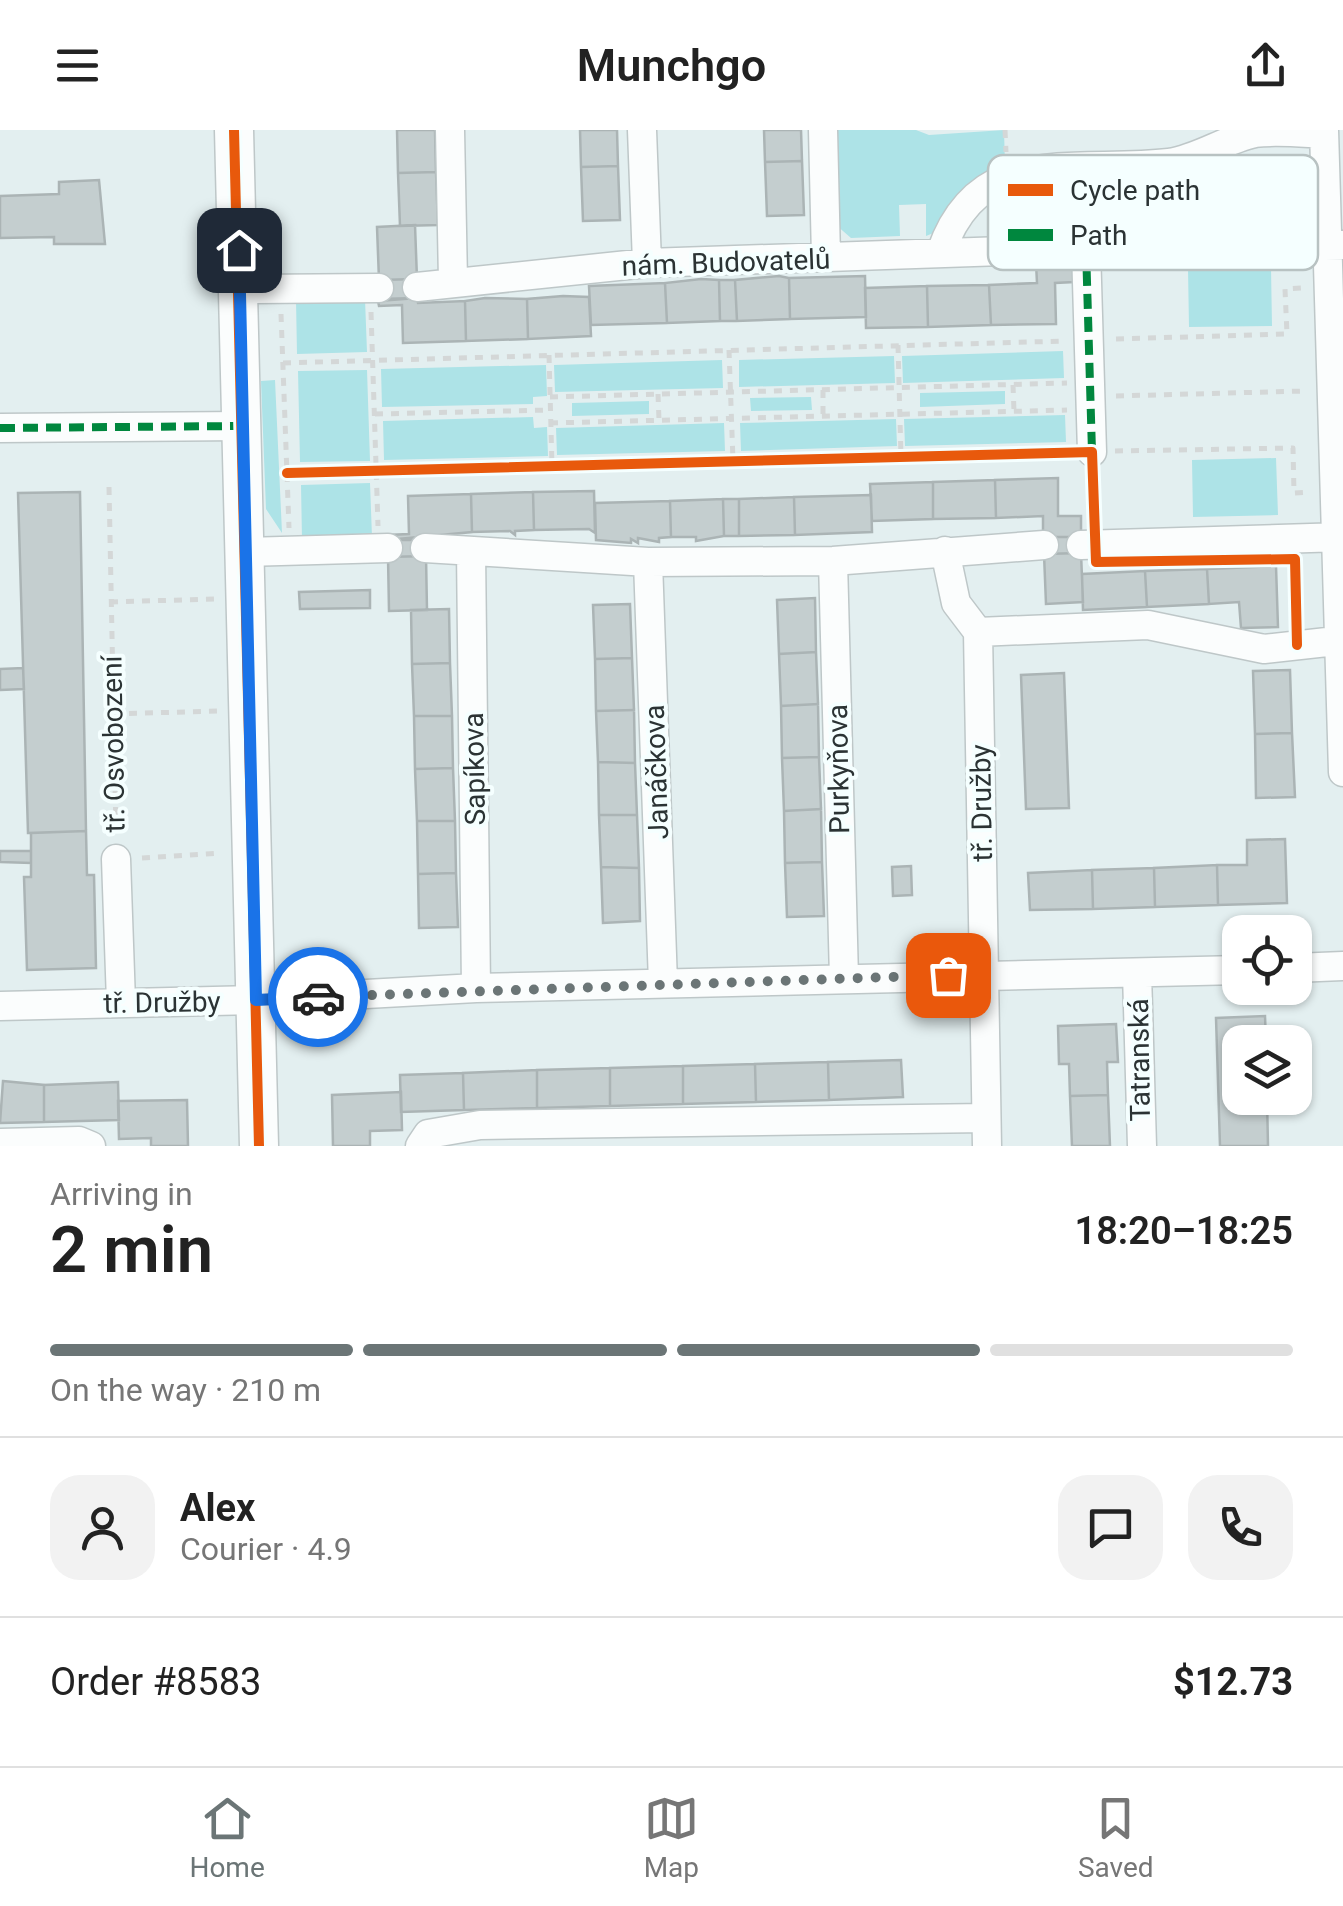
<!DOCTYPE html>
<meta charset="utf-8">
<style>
:root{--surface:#fff;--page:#f2f2f2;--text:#222;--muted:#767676;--line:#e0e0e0;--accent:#6b7576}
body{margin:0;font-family:Roboto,sans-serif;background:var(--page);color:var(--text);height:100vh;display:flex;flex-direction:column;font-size:38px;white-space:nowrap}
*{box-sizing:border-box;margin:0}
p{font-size:32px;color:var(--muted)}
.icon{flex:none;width:55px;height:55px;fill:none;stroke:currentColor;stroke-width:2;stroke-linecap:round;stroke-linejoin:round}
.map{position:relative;height:1016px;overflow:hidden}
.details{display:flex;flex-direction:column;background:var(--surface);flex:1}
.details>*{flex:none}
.tools{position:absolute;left:1222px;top:785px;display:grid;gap:20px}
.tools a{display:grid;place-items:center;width:90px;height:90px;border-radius:20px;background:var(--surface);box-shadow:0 2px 8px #0004;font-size:50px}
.pin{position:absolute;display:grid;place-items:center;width:85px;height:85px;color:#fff;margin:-42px;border-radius:20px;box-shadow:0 5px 15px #0006}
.courier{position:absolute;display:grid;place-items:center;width:100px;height:100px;margin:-50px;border:8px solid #1a73e8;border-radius:50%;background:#fff;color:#222;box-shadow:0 2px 12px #0007}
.head em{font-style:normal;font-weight:600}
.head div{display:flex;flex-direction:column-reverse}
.head{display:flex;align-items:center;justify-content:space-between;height:170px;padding:0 50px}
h1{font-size:65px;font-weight:600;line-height:75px}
.bar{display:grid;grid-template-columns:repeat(4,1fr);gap:15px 10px;align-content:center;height:120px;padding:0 50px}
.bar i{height:12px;border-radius:8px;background:var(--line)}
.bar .on{background:var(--accent)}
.bar p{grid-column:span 4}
.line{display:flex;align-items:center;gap:25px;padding:0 50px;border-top:2px solid var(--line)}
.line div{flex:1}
.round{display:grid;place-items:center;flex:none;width:105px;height:105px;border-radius:30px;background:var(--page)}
header{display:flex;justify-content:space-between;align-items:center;height:130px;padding:0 50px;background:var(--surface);font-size:45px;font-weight:600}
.tab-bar{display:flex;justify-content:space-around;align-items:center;height:140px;border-top:2px solid var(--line);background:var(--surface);font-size:28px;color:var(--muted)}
.tab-bar a{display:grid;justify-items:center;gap:5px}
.tab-bar .on{color:var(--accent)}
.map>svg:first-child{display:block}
.green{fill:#ade3e7}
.building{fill:#c4cecf;stroke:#abb4b5;stroke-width:2.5}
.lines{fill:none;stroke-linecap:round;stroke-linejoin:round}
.street-casing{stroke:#bec7c8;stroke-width:31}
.secondary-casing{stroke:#bec7c8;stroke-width:41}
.path{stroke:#d4d7d7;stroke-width:5;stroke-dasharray:8 8;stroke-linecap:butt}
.street{stroke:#fbfdfd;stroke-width:28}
.secondary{stroke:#fbfdfd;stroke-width:38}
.quiet{stroke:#00873e;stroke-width:8;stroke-dasharray:15 8;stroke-linecap:butt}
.cycleway-casing{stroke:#f5ffff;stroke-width:16}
.cycleway{stroke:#e8590c;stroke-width:10}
.done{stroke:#6b7576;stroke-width:10;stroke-dasharray:0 18}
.route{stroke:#1a73e8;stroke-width:12}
.labels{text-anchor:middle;stroke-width:8;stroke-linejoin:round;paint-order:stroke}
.street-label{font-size:28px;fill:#2b3334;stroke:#f5ffff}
.key{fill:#f5ffff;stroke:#b8c2c2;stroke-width:2.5}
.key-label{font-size:28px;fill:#2b3334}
</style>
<header><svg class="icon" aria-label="menu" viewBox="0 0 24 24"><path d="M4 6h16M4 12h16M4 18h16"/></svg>Munchgo<svg class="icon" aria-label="share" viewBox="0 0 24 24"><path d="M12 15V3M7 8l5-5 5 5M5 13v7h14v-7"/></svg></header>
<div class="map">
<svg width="1343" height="1016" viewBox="0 0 1343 1016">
<rect width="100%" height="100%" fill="#e3eff0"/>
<!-- green -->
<path class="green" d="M 832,0 L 916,0 L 929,5 L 1004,0 L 1005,36 L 936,102 L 926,106 L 926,74 L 899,75 L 900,106 L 851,108 L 835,94 Z
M 1271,138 L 1272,196 L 1189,197 L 1188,139 Z
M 365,169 L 367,222 L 297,224 L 296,170 Z
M 1063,221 L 1064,248 L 903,253 L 902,226 Z
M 894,226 L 895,253 L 739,257 L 739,230 Z
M 722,230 L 723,258 L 555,262 L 554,235 Z
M 546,235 L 547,266 L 533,267 L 533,274 L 382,277 L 381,239 Z
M 367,240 L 370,331 L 300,332 L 298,241 Z
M 275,250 L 282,403 L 266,379 L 261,251 Z
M 1005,261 L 1005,274 L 920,277 L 920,263 Z
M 811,267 L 812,280 L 751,281 L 750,268 Z
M 649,271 L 649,284 L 572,286 L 572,273 Z
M 1065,285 L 1066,312 L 905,316 L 904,289 Z
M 533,287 L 534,298 L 547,297 L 548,326 L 384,330 L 383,291 Z
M 896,289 L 897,316 L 741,321 L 740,293 Z
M 724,293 L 725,321 L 557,325 L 556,298 Z
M 1276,328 L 1278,385 L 1193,387 L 1192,330 Z
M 370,353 L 372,407 L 302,409 L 301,355 Z"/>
<!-- building -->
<path class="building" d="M 397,0 L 435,0 L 436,42 L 398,43 Z
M 580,0 L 617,0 L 618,36 L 581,37 Z
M 764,0 L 801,0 L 802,31 L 765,32 Z
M 802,31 L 804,85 L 767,86 L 765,32 Z
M 618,36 L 620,90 L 583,91 L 581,37 Z
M 436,42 L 438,95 L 400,96 L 398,43 Z
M 99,50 L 105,114 L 54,114 L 54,107 L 0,108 L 0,66 L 59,64 L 59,52 Z
M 415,95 L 417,149 L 379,150 L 377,97 Z
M 1074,132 L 1074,152 L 1055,153 L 1056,194 L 991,195 L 989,155 L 1037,153 L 1036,133 Z
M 779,146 L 789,148 L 790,189 L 737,191 L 735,150 Z
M 865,146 L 866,187 L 790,189 L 789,148 Z
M 417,149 L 417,168 L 379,169 L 379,150 Z
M 701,149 L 719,150 L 720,191 L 667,193 L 665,153 Z
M 719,150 L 735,150 L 737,191 L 720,191 Z
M 665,153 L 667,193 L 591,195 L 589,156 Z
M 989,155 L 991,195 L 928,197 L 927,156 Z
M 927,156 L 928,197 L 866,198 L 865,158 Z
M 563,166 L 589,167 L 591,206 L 528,209 L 527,169 Z
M 417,168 L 418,173 L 465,171 L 466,211 L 403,213 L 402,175 L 379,176 L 378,171 Z
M 485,168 L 527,169 L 528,209 L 466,211 L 465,171 Z
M 1058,348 L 1058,386 L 1081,386 L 1081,407 L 1043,407 L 1043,386 L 996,388 L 995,350 Z
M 995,350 L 996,388 L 933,389 L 933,352 Z
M 933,352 L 933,389 L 872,391 L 870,354 Z
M 594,361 L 595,403 L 589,399 L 534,400 L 533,362 Z
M 80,362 L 86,701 L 28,703 L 18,363 Z
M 533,362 L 534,400 L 515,401 L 515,405 L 510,401 L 472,402 L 471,364 Z
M 471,364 L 472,402 L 387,410 L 387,405 L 409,404 L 408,366 Z
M 871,365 L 872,402 L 795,405 L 794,367 Z
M 794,367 L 795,405 L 739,406 L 739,369 Z
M 723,369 L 739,369 L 739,406 L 724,406 Z
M 723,369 L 724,406 L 696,411 L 696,407 L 671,407 L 670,371 Z
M 670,371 L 671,407 L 659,408 L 659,412 L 638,408 L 638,413 L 631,409 L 631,413 L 596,410 L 595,373 Z
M 1043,407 L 1081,407 L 1081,423 L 1044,424 Z
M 387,410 L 425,410 L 426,426 L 388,427 Z
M 1081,423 L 1083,472 L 1046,474 L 1044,424 Z
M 426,426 L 427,480 L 389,481 L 388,427 Z
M 1276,436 L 1278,497 L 1241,498 L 1239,472 L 1209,474 L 1207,439 Z
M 1207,439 L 1209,474 L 1147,477 L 1145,441 Z
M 1145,441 L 1147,477 L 1083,480 L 1082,444 Z
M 370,460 L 370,478 L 300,479 L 299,462 Z
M 815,468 L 816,522 L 779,524 L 777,470 Z
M 630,474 L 632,528 L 595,529 L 593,475 Z
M 449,479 L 450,533 L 412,534 L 411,480 Z
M 816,522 L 818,574 L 781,576 L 779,524 Z
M 632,528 L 634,580 L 596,581 L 595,529 Z
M 450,533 L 452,586 L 414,586 L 412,534 Z
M 23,538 L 24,559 L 0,560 L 0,539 Z
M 1290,540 L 1292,603 L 1255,604 L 1253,541 Z
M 1064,543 L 1069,678 L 1026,679 L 1021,545 Z
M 818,574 L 819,627 L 782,628 L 781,576 Z
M 634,580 L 635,633 L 598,632 L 596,581 Z
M 414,586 L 452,586 L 453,638 L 415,639 Z
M 1292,603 L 1295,667 L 1256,668 L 1255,604 Z
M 819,627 L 821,679 L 784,681 L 782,628 Z
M 598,632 L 635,633 L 637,685 L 599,685 Z
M 453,638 L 455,691 L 417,691 L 415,639 Z
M 821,679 L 822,732 L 785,733 L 784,681 Z
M 599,685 L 637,685 L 639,738 L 601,737 Z
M 417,691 L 455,691 L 456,743 L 418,744 Z
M 86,701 L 87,745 L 94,745 L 96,838 L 27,840 L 24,747 L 31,747 L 31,703 Z
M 1285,709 L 1287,773 L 1218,775 L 1217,735 L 1247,735 L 1247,710 Z
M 0,721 L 31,721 L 31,733 L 0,732 Z
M 822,732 L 824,786 L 787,787 L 785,733 Z
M 1217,735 L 1218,775 L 1155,777 L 1154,738 Z
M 911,736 L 912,765 L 893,766 L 892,737 Z
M 601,737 L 639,738 L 640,791 L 603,793 Z
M 1154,738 L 1155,777 L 1093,779 L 1092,740 Z
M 1092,740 L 1093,779 L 1030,780 L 1028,743 Z
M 456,743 L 458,797 L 419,798 L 418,744 Z
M 1265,886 L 1266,912 L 1240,912 L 1240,968 L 1267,968 L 1268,1016 L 1220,1016 L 1216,888 Z
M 1116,894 L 1118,932 L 1107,932 L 1108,965 L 1070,966 L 1069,934 L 1059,934 L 1058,896 Z
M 901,930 L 903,967 L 829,970 L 828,932 Z
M 828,932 L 829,970 L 756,972 L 755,934 Z
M 755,934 L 756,972 L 683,974 L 683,936 Z
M 683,936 L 683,974 L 610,976 L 610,938 Z
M 610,938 L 610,976 L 537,978 L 537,940 Z
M 537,940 L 537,978 L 464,980 L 463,943 Z
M 463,943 L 464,980 L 401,982 L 400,945 Z
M 3,951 L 44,955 L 44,992 L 0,993 Z
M 118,952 L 119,990 L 44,992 L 44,955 Z
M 401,962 L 402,1000 L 370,1001 L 370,1016 L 333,1016 L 332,965 Z
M 1108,965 L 1110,1016 L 1072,1016 L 1070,966 Z
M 187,970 L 188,1016 L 151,1016 L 151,1008 L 119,1009 L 118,971 Z"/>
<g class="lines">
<!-- street casing -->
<g class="street-casing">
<path id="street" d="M 450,0 L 453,151
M 642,0 L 647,133
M 823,0 L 826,127
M 1324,0 L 1343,642
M 1086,118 L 1092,322
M 1074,119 L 1343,115
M 941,122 C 979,12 1076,44 1169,33 C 1198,29 1226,9 1255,3 C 1276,0 1303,3 1324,4
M 417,157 L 647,133 L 1036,120
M 241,159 L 379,158
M 0,298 L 242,296
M 1081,415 L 1343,407
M 425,418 L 648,432 L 833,431 L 1044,415
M 471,421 L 476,858
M 945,421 L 956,473 L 978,502
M 246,422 L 388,418
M 833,431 L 844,848
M 648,432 L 663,853
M 978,502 L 987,1016
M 978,502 L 1148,495 L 1264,519 L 1336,511
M 116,729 L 121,872
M 1295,838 L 1343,836
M 1137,843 L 1142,1016
M 0,876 L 256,870 L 476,858 L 1240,840
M 0,1013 L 79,1011 L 91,1016
M 420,1016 L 428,1004 L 480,995 L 986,988"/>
</g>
<!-- secondary casing -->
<g class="secondary-casing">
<path id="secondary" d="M 234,0 L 259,1016"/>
</g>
<!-- path -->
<path class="path" d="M 1005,0 L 1006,22
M 371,182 L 378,396
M 281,184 L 289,398
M 1116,209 L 1287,204 L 1285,159 L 1303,158
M 898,215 L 901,327
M 729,220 L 733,331
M 549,225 L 552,336
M 283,233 L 1065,211
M 1013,255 L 1014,281
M 823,260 L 823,286
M 658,264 L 659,290
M 1116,266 L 1305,261
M 550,267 L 1067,253
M 375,284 L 550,280
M 550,293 L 1067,280
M 1115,321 L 1293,318 L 1294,363 L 1310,362
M 109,357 L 116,704
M 110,472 L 214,469
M 113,584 L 217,581
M 142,728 L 221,723"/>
<!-- street -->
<use href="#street" class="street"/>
<!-- secondary -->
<use href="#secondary" class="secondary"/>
<!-- quiet -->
<path class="quiet" d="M 1086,118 L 1092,322
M 0,298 L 242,296"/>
<!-- cycleway casing -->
<g class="cycleway-casing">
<path id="cycleway" d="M 234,0 L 259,1016
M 287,343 L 1092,322 L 1096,432 L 1295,429 L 1297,515"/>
</g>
<!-- cycleway -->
<use href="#cycleway" class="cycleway"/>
</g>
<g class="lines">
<!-- done -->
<path class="done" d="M 318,867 L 948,845"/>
<!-- route -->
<path class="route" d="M 239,120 L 256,870 L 318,867"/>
</g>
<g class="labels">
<!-- street labels -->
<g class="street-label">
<text transform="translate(726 132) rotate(-2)" y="10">nám. Budovatelů</text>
<text transform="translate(113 614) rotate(-91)" y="10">tř. Osvobození</text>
<text transform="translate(474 639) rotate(-91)" y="10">Sapíkova</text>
<text transform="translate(838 639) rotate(-91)" y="10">Purkyňova</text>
<text transform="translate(656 642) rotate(-92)" y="10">Janáčkova</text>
<text transform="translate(981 673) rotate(-91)" y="10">tř. Družby</text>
<text transform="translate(162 872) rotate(-1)" y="10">tř. Družby</text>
<text transform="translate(1139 930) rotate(-91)" y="10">Tatranská</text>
</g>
</g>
<!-- legend -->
<rect x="988" y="25" width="330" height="115" rx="15" class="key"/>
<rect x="1008" y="54" width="45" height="12" fill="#e8590c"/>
<rect x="1008" y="99" width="45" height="12" fill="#00873e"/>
<g class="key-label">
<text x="1070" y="70">Cycle path</text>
<text x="1070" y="115">Path</text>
</g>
</svg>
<div class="tools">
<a><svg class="icon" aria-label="locate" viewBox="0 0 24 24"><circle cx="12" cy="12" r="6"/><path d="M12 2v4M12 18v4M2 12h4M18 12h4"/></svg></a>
<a><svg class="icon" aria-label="layers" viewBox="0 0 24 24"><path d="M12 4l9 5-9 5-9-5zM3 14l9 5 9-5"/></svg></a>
</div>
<div class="pin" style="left:948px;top:845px;background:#ea580c"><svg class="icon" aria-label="bag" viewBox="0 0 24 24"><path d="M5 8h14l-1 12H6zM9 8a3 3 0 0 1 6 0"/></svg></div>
<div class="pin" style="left:239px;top:120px;background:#1f2937"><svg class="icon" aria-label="home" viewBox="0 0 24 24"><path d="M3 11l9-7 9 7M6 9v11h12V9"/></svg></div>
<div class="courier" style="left:318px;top:867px"><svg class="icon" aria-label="car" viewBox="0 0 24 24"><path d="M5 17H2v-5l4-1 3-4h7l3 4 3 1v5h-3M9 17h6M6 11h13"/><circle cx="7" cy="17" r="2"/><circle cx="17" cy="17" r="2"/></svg></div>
</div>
<section class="details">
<div class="head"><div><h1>2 min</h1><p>Arriving in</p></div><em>18:20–18:25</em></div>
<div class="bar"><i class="on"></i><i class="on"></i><i class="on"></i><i></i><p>On the way · 210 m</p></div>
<div class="line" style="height:180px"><a class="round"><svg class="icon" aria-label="person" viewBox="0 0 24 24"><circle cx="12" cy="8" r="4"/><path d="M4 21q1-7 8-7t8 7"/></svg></a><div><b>Alex</b><p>Courier · 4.9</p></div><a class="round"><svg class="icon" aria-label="chat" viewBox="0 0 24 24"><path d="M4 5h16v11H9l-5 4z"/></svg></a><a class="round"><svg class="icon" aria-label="phone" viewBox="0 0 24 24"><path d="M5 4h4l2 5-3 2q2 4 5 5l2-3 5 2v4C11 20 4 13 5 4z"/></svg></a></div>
<div class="line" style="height:130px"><div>Order #8583</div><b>$12.73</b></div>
</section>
<nav class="tab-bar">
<a class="on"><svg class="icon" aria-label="home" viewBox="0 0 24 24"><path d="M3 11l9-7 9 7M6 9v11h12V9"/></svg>Home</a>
<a><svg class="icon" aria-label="map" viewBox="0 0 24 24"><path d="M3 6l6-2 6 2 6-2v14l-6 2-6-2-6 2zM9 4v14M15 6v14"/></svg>Map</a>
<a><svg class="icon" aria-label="saved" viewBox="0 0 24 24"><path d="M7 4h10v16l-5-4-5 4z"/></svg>Saved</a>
</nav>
